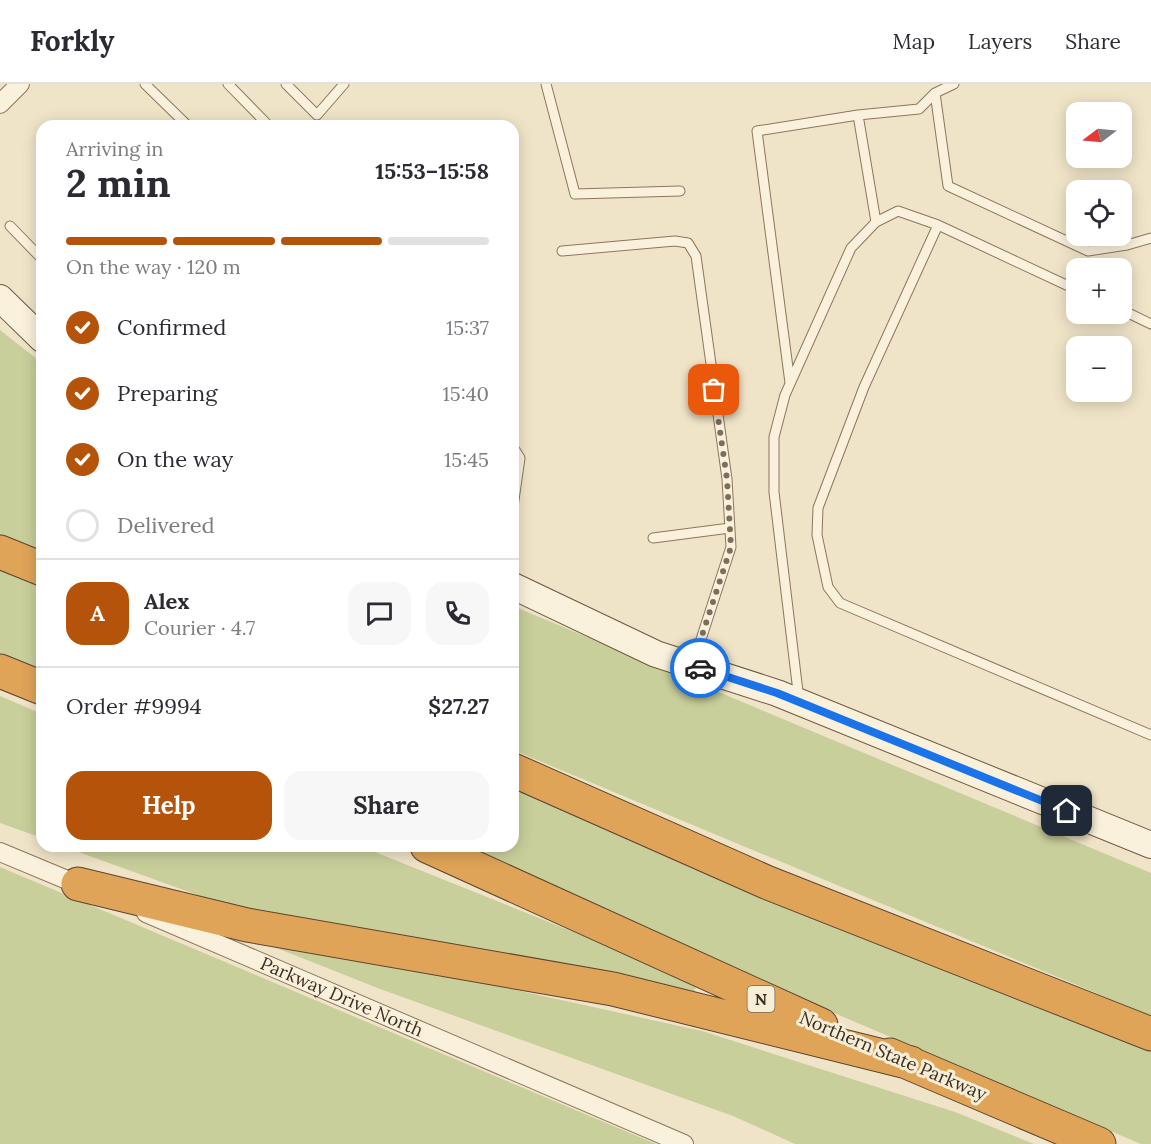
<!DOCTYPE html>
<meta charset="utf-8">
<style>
:root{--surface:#fff;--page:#f7f7f7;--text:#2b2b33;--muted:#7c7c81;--line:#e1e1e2;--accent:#b45309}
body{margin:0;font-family:Lora,serif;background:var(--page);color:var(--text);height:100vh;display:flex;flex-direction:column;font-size:22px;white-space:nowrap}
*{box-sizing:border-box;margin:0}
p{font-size:20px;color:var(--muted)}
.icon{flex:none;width:33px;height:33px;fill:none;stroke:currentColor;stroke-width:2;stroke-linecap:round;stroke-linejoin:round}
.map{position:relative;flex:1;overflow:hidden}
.panel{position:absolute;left:36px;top:36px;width:483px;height:732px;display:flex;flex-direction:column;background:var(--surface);border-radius:18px;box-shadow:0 3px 15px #0003}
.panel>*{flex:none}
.needle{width:39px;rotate:254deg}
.buttons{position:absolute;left:1066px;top:18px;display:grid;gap:12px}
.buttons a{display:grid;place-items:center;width:66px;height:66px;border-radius:12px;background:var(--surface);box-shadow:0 3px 15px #0003;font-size:30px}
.pin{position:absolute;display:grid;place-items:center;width:51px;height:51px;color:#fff;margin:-26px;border-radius:12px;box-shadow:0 3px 9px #0006}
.courier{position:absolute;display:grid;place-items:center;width:60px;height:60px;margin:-30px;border:4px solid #1a73e8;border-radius:50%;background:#fff;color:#222;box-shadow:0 2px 8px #0007}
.head em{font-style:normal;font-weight:800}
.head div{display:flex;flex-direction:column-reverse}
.head{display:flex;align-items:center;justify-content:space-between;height:102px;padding:0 30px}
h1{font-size:39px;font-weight:800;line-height:45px}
.bar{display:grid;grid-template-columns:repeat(4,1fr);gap:9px 6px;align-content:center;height:72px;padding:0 30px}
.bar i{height:8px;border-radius:4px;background:var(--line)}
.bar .current{background:var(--accent)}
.bar p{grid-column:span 4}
.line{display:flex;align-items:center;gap:15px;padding:0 30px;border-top:2px solid var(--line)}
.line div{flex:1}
.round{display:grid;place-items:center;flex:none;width:63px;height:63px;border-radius:18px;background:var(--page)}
ol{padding:0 30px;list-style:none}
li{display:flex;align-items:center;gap:18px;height:66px}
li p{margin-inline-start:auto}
li .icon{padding:6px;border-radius:50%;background:var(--accent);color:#fff;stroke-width:4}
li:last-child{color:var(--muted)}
li i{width:33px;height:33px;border:3px solid var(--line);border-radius:50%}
.button{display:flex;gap:12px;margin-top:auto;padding:12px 30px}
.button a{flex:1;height:69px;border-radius:18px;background:var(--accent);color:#fff;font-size:24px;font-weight:800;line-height:69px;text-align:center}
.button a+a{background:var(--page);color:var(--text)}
header{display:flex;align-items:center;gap:36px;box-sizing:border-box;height:84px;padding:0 30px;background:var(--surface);border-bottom:2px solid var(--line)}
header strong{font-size:28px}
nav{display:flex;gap:33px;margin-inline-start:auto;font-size:21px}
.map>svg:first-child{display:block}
.green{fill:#c9cf9b}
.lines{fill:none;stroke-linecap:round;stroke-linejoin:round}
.lane-casing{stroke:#8d765c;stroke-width:11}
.street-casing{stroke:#8d765c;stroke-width:20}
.secondary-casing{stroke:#6f573f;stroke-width:28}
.highway-casing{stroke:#5b4430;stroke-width:35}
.lane{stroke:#faf1dc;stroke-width:9}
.street{stroke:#faf1dc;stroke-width:18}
.secondary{stroke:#faf1dc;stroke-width:26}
.highway{stroke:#e0a458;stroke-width:33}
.done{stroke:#7c6e5b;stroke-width:6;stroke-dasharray:0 10.8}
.route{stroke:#1a73e8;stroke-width:8}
.labels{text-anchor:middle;stroke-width:6;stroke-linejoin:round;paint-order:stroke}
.shield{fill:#f7eed8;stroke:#756857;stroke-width:1.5}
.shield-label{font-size:16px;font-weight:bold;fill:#3d2e20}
.street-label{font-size:18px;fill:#3d2e20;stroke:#f7eed8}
</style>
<header>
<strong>Forkly</strong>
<nav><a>Map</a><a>Layers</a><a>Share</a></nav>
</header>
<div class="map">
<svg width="1151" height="1060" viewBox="0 0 1151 1060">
<rect width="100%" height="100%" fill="#f0e4c8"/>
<!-- green -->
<path class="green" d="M 0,246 L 42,279 L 42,469 L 0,451 Z
M 0,482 L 42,499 L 42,594 L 0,577 Z
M 513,522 L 1151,789 L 1151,932 L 513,666 Z
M 0,612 L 42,630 L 42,754 L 0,739 Z
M 513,699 L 1151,964 L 1151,1060 L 1141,1060 L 443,762 L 513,762 Z
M 62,762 L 360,762 L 698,898 L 694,908 L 371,853 L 236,825 Z
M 0,783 L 656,1060 L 0,1060 Z
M 290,856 L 702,947 L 955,1028 L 1034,1060 L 795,1060 L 733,1032 L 380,905 L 274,863 Z"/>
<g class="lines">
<!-- lane casing -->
<g class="lane-casing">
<path id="lane" d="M 145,0 L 188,42
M 228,0 L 269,42
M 286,0 L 317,31 L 344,0
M 546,0 L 575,110 L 680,107
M 935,9 L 948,102 L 1088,167 L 1127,161 L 1151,154
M 858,31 L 919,25 L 935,9 L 954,0
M 938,141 L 1077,206
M 10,142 L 42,175
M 562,167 L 675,157 L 688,159 L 696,172 L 727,395 L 731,463 L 693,580
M 1122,226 L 1151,240
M 790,299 L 757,47 L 858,31 L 876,138
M 513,363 L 520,374 L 513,423
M 653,454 L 730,444
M 799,616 L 774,408 L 774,353 L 785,311 L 851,164 L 876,138 L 898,127 L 938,141 L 864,303 L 818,424 L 817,451 L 828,503 L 840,519 L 1151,651"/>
</g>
<!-- street casing -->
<g class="street-casing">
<g id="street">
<path d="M 0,20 L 20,0"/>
<path d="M 0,768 L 84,803"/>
<path id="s1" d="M 146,829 L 684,1060"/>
</g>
</g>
<!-- secondary casing -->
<g class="secondary-casing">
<path id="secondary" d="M 0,214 L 42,255
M 513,502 L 656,570 L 777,609 L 1151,761"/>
</g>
<!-- highway casing -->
<g class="highway-casing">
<path id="highway" d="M 0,468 L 42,485
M 0,587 L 42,604
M 513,686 L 766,798 L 1151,950
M 427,762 L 821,941
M 78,800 L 247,841 L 613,905 L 911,979
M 890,971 L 1099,1060"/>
</g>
<!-- lane -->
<use href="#lane" class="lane"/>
<!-- street -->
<use href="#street" class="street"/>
<!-- secondary -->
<use href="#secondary" class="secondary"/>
<!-- highway -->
<use href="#highway" class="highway"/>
</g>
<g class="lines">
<!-- done -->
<path class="done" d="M 700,584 L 692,582 L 731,463 L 727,395 L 714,306"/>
<!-- route -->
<path class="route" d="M 700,584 L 777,609 L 1067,727"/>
</g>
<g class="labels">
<!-- shield labels -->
<rect class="shield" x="747.5" y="902" width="27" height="26" rx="4.5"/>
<g class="shield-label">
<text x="761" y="921">N</text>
</g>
<!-- street labels -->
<g class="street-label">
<text dy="6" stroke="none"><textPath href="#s1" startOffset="213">Parkway Drive North</textPath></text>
<text transform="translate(893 972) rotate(23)" y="6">Northern State Parkway</text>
</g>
</g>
</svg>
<div class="buttons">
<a><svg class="needle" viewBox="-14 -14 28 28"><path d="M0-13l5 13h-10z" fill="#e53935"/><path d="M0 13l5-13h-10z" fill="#7c7c81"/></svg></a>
<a><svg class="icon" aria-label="locate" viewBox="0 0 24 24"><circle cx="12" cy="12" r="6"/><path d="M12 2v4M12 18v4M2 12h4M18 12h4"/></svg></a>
<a>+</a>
<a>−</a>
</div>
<div class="pin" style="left:714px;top:306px;background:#ea580c"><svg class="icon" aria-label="bag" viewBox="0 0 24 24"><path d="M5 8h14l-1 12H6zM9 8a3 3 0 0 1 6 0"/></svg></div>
<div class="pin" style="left:1067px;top:727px;background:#1f2937"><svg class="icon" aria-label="home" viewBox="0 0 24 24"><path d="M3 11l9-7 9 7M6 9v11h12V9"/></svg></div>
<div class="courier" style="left:700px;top:584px"><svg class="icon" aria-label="car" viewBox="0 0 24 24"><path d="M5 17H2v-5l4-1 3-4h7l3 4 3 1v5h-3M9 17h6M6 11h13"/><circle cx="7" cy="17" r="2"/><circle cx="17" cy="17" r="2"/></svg></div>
<section class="panel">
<div class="head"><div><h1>2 min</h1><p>Arriving in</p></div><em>15:53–15:58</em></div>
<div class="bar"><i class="current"></i><i class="current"></i><i class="current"></i><i></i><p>On the way · 120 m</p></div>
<ol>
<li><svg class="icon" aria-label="check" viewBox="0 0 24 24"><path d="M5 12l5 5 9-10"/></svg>Confirmed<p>15:37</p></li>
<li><svg class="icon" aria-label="check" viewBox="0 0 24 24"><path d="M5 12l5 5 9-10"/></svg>Preparing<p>15:40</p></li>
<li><svg class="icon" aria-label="check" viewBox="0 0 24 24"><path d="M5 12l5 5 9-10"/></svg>On the way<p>15:45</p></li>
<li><i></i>Delivered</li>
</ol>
<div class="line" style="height:108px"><b class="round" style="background:var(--accent);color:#fff">A</b><div><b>Alex</b><p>Courier · 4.7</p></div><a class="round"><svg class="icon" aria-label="chat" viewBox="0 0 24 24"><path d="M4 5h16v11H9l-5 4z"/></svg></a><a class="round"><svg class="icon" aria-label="phone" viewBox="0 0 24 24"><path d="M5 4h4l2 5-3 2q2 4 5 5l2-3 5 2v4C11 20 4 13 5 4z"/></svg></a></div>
<div class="line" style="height:78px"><div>Order #9994</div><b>$27.27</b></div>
<div class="button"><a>Help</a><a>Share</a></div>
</section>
</div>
